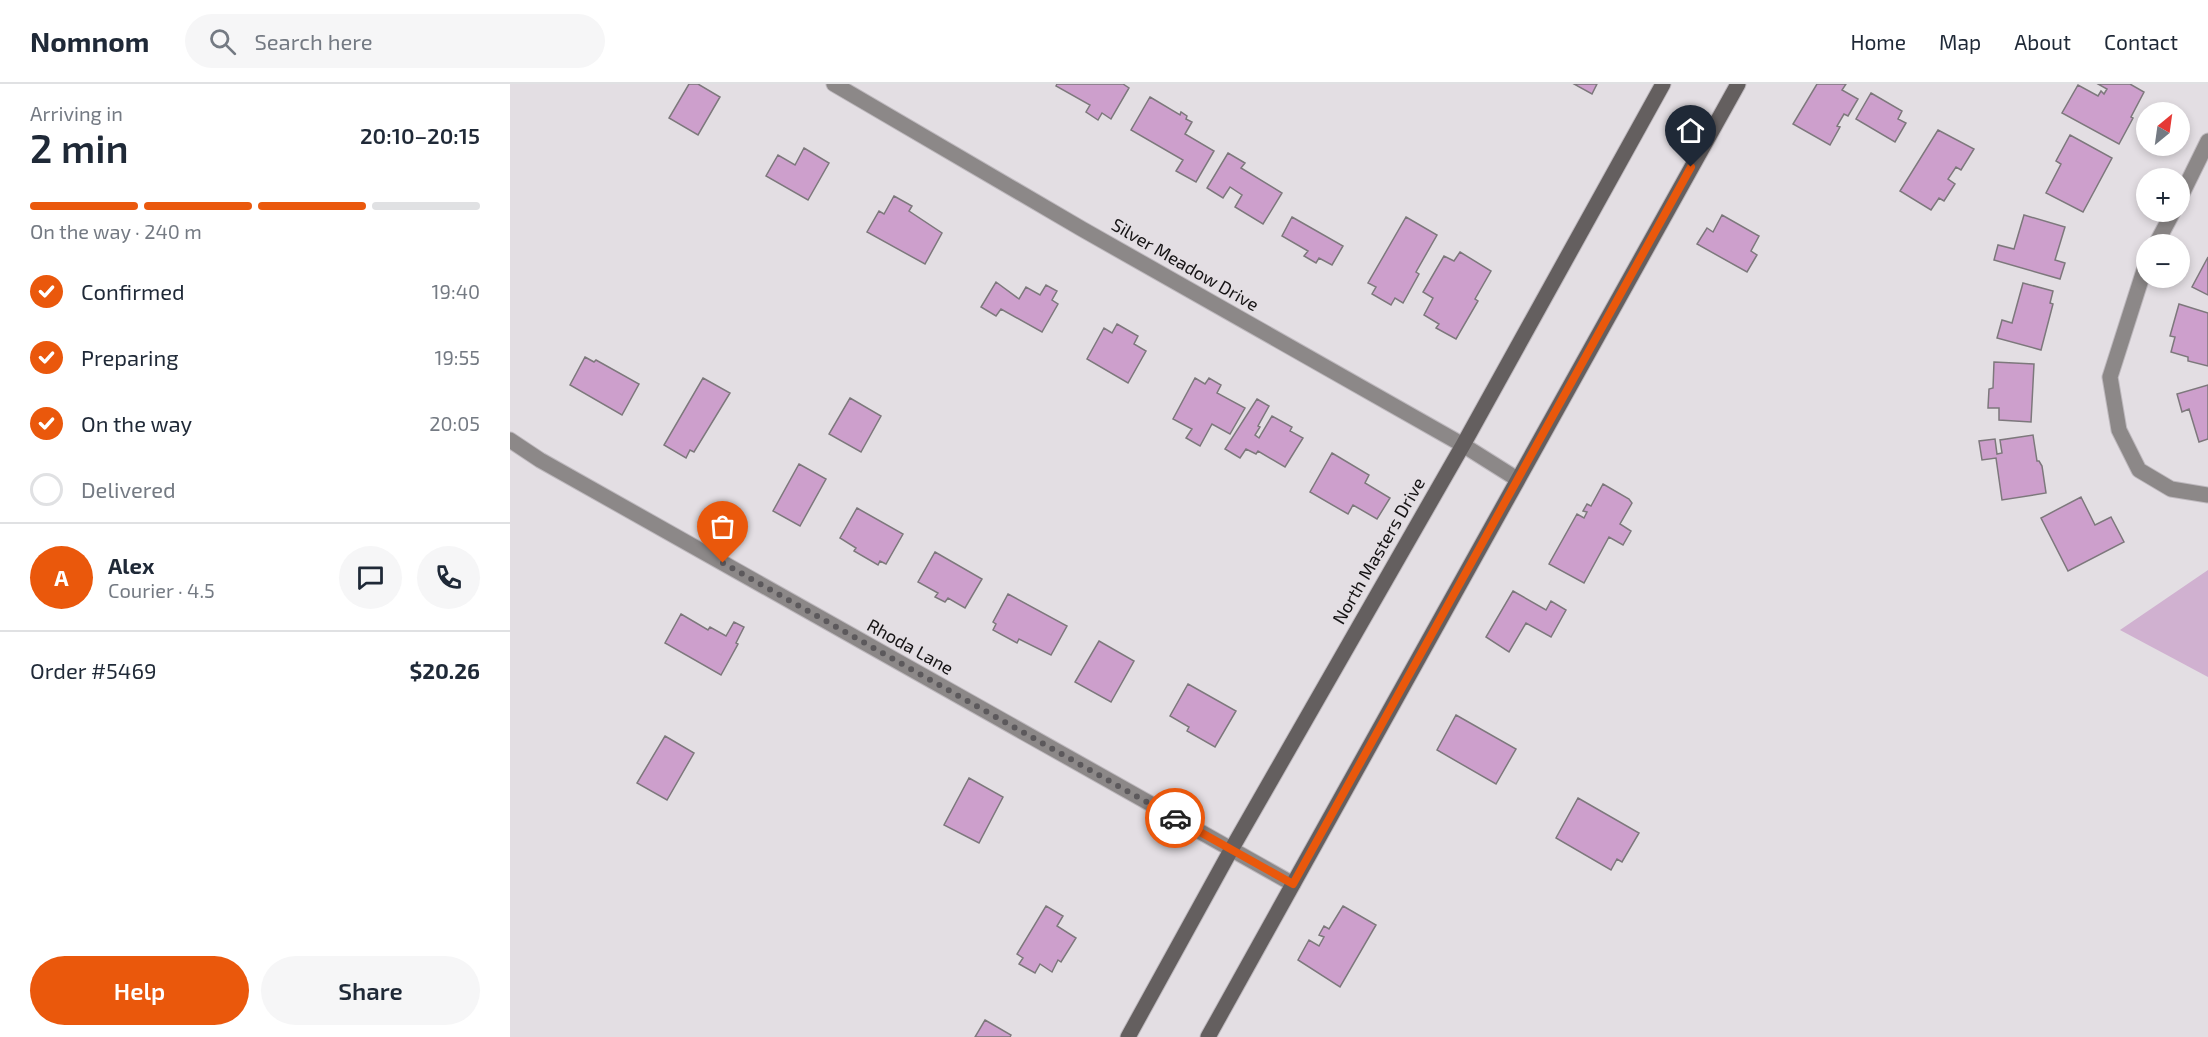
<!DOCTYPE html>
<meta charset="utf-8">
<style>
:root{--surface:#fff;--page:#f6f6f7;--text:#1f2937;--muted:#747a83;--line:#e0e1e3;--accent:#ea580c}
body{margin:0;font-family:"Exo 2",sans-serif;background:var(--page);color:var(--text);height:100vh;display:flex;flex-direction:column;font-size:22px;white-space:nowrap}
*{box-sizing:border-box;margin:0}
p{font-size:20px;color:var(--muted)}
.icon{flex:none;width:33px;height:33px;fill:none;stroke:currentColor;stroke-width:2;stroke-linecap:round;stroke-linejoin:round}
.map{position:relative;flex:1;overflow:hidden}
.drawer{display:flex;flex-direction:column;background:var(--surface);width:510px}
.drawer>*{flex:none}
.needle{width:39px;rotate:29deg}
.fabs{position:absolute;left:1626px;top:18px;display:grid;gap:12px}
.fabs a{display:grid;place-items:center;width:54px;height:54px;border-radius:50%;background:var(--surface);box-shadow:0 3px 9px #0003;font-size:30px}
.pin{position:absolute;display:grid;place-items:center;width:51px;height:51px;color:#fff;margin:-62px -26px;border-radius:50% 50% 50% 0;rotate:-45deg;box-shadow:0 0 6px #0007}
.pin .icon{rotate:45deg}
.courier{position:absolute;display:grid;place-items:center;width:60px;height:60px;margin:-30px;border:4px solid #ea580c;border-radius:50%;background:#fff;color:#222;box-shadow:0 2px 8px #0007}
.overview em{font-style:normal;font-weight:600}
.overview div{display:flex;flex-direction:column-reverse}
.overview{display:flex;align-items:center;justify-content:space-between;height:102px;padding:0 30px}
h1{font-size:39px;font-weight:600;line-height:45px}
.bar{display:grid;grid-template-columns:repeat(4,1fr);gap:9px 6px;align-content:center;height:72px;padding:0 30px}
.bar i{height:8px;border-radius:4px;background:var(--line)}
.bar .on{background:var(--accent)}
.bar p{grid-column:span 4}
.line{display:flex;align-items:center;gap:15px;padding:0 30px;border-top:2px solid var(--line)}
.line div{flex:1}
.round{display:grid;place-items:center;flex:none;width:63px;height:63px;border-radius:32px;background:var(--page)}
ol{padding:0 30px;list-style:none}
li{display:flex;align-items:center;gap:18px;height:66px}
li p{margin-inline-start:auto}
li .icon{padding:6px;border-radius:50%;background:var(--accent);color:#fff;stroke-width:4}
li:last-child{color:var(--muted)}
li i{width:33px;height:33px;border:3px solid var(--line);border-radius:50%}
.action{display:flex;gap:12px;margin-top:auto;padding:12px 30px}
.action a{flex:1;height:69px;border-radius:36px;background:var(--accent);color:#fff;font-size:24px;font-weight:600;line-height:69px;text-align:center}
.action a+a{background:var(--page);color:var(--text)}
header{display:flex;align-items:center;gap:36px;box-sizing:border-box;height:84px;padding:0 30px;background:var(--surface);border-bottom:2px solid var(--line)}
header strong{font-size:28px}
nav{display:flex;gap:33px;margin-inline-start:auto;font-size:21px}
.search{width:420px;height:54px;background:var(--page);display:flex;align-items:center;gap:15px;box-sizing:border-box;padding:0 21px;border-radius:33px;color:var(--muted);font-size:22px}
main{display:flex;flex:1;min-height:0}
.map>svg:first-child{display:block}
.green{fill:#d0b1d0}
.building{fill:#cd9fcc;stroke:#7d787c;stroke-width:1.5}
.lines{fill:none;stroke-linecap:round;stroke-linejoin:round}
.street-casing{stroke:#beb9be;stroke-width:17}
.secondary-casing{stroke:#beb9be;stroke-width:17}
.street{stroke:#8c8888;stroke-width:15}
.secondary{stroke:#645f5f;stroke-width:15}
.done{stroke:#5c595c;stroke-width:6;stroke-dasharray:0 10.8}
.route{stroke:#ea580c;stroke-width:8}
.labels{text-anchor:middle;stroke-width:4.5;stroke-linejoin:round;paint-order:stroke}
.street-label{font-size:18px;fill:#141213;stroke:#e3dee3}
</style>
<header>
<strong>Nomnom</strong>
<div class="search"><svg class="icon" aria-label="search" viewBox="0 0 24 24"><circle cx="10" cy="10" r="6"/><path d="M15 15l6 6"/></svg>Search here</div>
<nav><a>Home</a><a>Map</a><a>About</a><a>Contact</a></nav>
</header>
<main>
<section class="drawer">
<div class="overview"><div><h1>2 min</h1><p>Arriving in</p></div><em>20:10–20:15</em></div>
<div class="bar"><i class="on"></i><i class="on"></i><i class="on"></i><i></i><p>On the way · 240 m</p></div>
<ol>
<li><svg class="icon" aria-label="check" viewBox="0 0 24 24"><path d="M5 12l5 5 9-10"/></svg>Confirmed<p>19:40</p></li>
<li><svg class="icon" aria-label="check" viewBox="0 0 24 24"><path d="M5 12l5 5 9-10"/></svg>Preparing<p>19:55</p></li>
<li><svg class="icon" aria-label="check" viewBox="0 0 24 24"><path d="M5 12l5 5 9-10"/></svg>On the way<p>20:05</p></li>
<li><i></i>Delivered</li>
</ol>
<div class="line" style="height:108px"><b class="round" style="background:var(--accent);color:#fff">A</b><div><b>Alex</b><p>Courier · 4.5</p></div><a class="round"><svg class="icon" aria-label="chat" viewBox="0 0 24 24"><path d="M4 5h16v11H9l-5 4z"/></svg></a><a class="round"><svg class="icon" aria-label="phone" viewBox="0 0 24 24"><path d="M5 4h4l2 5-3 2q2 4 5 5l2-3 5 2v4C11 20 4 13 5 4z"/></svg></a></div>
<div class="line" style="height:78px"><div>Order #5469</div><b>$20.26</b></div>
<div class="action"><a>Help</a><a>Share</a></div>
</section>
<div class="map">
<svg width="1698" height="953" viewBox="0 0 1698 953">
<rect width="100%" height="100%" fill="#e3dee3"/>
<!-- green -->
<path class="green" d="M 1698,486 L 1698,593 L 1610,546 Z"/>
<!-- building -->
<path class="building" d="M 179,0 L 188,0 L 210,13 L 188,51 L 159,34 Z
M 547,0 L 613,0 L 619,4 L 601,35 L 592,29 L 588,36 L 576,28 L 580,21 L 546,2 Z
M 1064,0 L 1087,0 L 1082,10 Z
M 1307,0 L 1336,0 L 1332,6 L 1348,15 L 1338,32 L 1334,30 L 1327,42 L 1330,43 L 1320,61 L 1283,40 Z
M 1588,0 L 1620,0 L 1634,8 L 1621,33 L 1623,34 L 1609,60 L 1552,29 L 1568,1 L 1588,12 L 1591,7 L 1594,10 L 1597,5 Z
M 1361,9 L 1392,27 L 1388,35 L 1396,39 L 1385,58 L 1346,35 Z
M 640,13 L 670,31 L 671,28 L 677,32 L 676,35 L 682,38 L 675,50 L 704,67 L 686,98 L 666,87 L 673,76 L 621,46 Z
M 1428,46 L 1464,65 L 1451,86 L 1446,83 L 1438,95 L 1445,100 L 1434,117 L 1429,114 L 1421,126 L 1390,107 Z
M 1560,51 L 1602,74 L 1573,128 L 1536,109 L 1551,80 L 1546,77 Z
M 294,64 L 319,79 L 298,116 L 256,92 L 268,71 L 285,81 Z
M 718,69 L 735,79 L 731,84 L 772,109 L 753,140 L 725,123 L 732,111 L 720,103 L 713,114 L 697,104 Z
M 384,112 L 402,122 L 399,127 L 432,149 L 415,180 L 357,148 L 369,127 L 374,130 Z
M 1212,131 L 1249,152 L 1241,167 L 1247,171 L 1237,188 L 1187,160 L 1197,144 L 1203,148 Z
M 1514,131 L 1555,143 L 1545,176 L 1555,179 L 1550,195 L 1484,176 L 1488,161 L 1504,165 Z
M 782,133 L 833,162 L 822,181 L 809,174 L 806,179 L 794,172 L 798,167 L 772,152 Z
M 896,133 L 927,151 L 906,188 L 909,190 L 893,219 L 885,214 L 881,221 L 862,210 L 866,203 L 858,199 Z
M 950,168 L 981,187 L 965,215 L 968,217 L 946,255 L 926,244 L 929,240 L 914,231 L 923,214 L 913,208 L 934,172 L 944,177 Z
M 1698,173 L 1698,211 L 1682,203 Z
M 486,198 L 509,215 L 516,203 L 530,211 L 536,201 L 547,207 L 542,216 L 548,220 L 532,248 L 491,225 L 486,232 L 471,223 Z
M 1513,199 L 1543,207 L 1540,219 L 1543,220 L 1531,266 L 1487,254 L 1492,236 L 1502,239 Z
M 1669,220 L 1698,229 L 1698,282 L 1678,277 L 1678,273 L 1661,268 L 1665,253 L 1660,252 Z
M 607,240 L 628,252 L 624,260 L 636,267 L 618,299 L 577,275 L 594,244 L 602,249 Z
M 75,273 L 84,278 L 86,276 L 129,300 L 112,331 L 60,301 Z
M 1484,278 L 1524,280 L 1521,338 L 1489,336 L 1489,324 L 1478,324 L 1479,305 L 1483,304 Z
M 193,294 L 220,309 L 184,368 L 180,366 L 176,374 L 154,361 Z
M 685,294 L 695,300 L 699,294 L 711,301 L 707,309 L 735,324 L 720,350 L 702,340 L 690,362 L 676,354 L 682,345 L 663,335 Z
M 1698,301 L 1698,355 L 1689,358 L 1679,325 L 1672,328 L 1667,310 Z
M 340,314 L 371,332 L 351,368 L 319,350 Z
M 747,315 L 759,322 L 748,342 L 750,343 L 745,351 L 749,354 L 762,332 L 782,343 L 780,347 L 793,354 L 775,383 L 748,367 L 746,370 L 736,365 L 730,374 L 715,365 Z
M 1523,351 L 1527,377 L 1529,377 L 1532,382 L 1536,409 L 1492,416 L 1486,374 L 1472,376 L 1469,357 L 1485,355 L 1487,370 L 1492,369 L 1490,356 Z
M 822,369 L 859,391 L 855,399 L 880,414 L 867,435 L 843,421 L 838,430 L 800,408 Z
M 289,380 L 316,395 L 290,442 L 263,427 Z
M 1093,400 L 1119,415 L 1122,419 L 1110,440 L 1121,447 L 1113,461 L 1099,453 L 1074,499 L 1039,480 L 1067,430 L 1074,434 L 1077,428 L 1073,427 L 1077,420 L 1081,422 Z
M 1571,413 L 1585,441 L 1601,433 L 1614,458 L 1558,487 L 1531,434 Z
M 347,424 L 393,450 L 376,480 L 370,477 L 368,481 L 344,467 L 346,464 L 330,454 Z
M 425,468 L 472,495 L 455,524 L 438,514 L 435,518 L 425,513 L 428,509 L 408,498 Z
M 1003,507 L 1036,526 L 1041,517 L 1056,526 L 1041,553 L 1016,539 L 999,568 L 976,553 Z
M 498,510 L 557,542 L 541,571 L 509,555 L 507,559 L 483,546 L 486,540 L 483,538 Z
M 171,530 L 198,546 L 200,543 L 216,552 L 224,538 L 234,543 L 226,559 L 228,560 L 211,591 L 155,559 Z
M 589,557 L 624,577 L 601,618 L 565,598 Z
M 678,600 L 726,627 L 705,663 L 677,647 L 679,643 L 660,632 Z
M 946,631 L 1006,665 L 986,700 L 927,666 Z
M 155,652 L 184,669 L 157,716 L 127,699 Z
M 459,694 L 493,713 L 469,759 L 434,741 Z
M 1068,714 L 1129,749 L 1112,778 L 1107,775 L 1101,786 L 1046,754 Z
M 536,822 L 553,832 L 547,842 L 566,854 L 551,878 L 548,876 L 542,888 L 530,880 L 525,889 L 509,880 L 513,874 L 507,870 Z
M 833,822 L 866,841 L 830,903 L 788,876 L 799,856 L 809,862 L 814,853 L 809,851 L 814,842 L 819,845 Z
M 475,936 L 501,951 L 500,953 L 465,953 Z"/>
<g class="lines">
<!-- street casing -->
<g class="street-casing">
<path id="street" d="M 324,0 L 572,145 L 953,361 L 1007,395
M 1670,114 L 1698,57
M 1646,160 L 1663,128
M 1636,180 L 1600,293 L 1609,346 L 1629,386 L 1661,405 L 1698,411
M 0,356 L 30,376 L 783,800"/>
</g>
<!-- secondary casing -->
<g class="secondary-casing">
<path id="secondary" d="M 618,953 L 721,766 L 953,361 L 1153,0
M 698,953 L 1228,0"/>
</g>
<!-- street -->
<use href="#street" class="street"/>
<!-- secondary -->
<use href="#secondary" class="secondary"/>
</g>
<g class="lines">
<!-- done -->
<path class="done" d="M 213,479 L 665,734"/>
<!-- route -->
<path class="route" d="M 665,734 L 783,800 L 1181,83"/>
</g>
<g class="labels">
<!-- street labels -->
<g class="street-label">
<text transform="translate(675 181) rotate(30)" y="6">Silver Meadow Drive</text>
<text transform="translate(869 467) rotate(-60)" y="6">North Masters Drive</text>
<text transform="translate(400 563) rotate(29)" y="6">Rhoda Lane</text>
</g>
</g>
</svg>
<div class="fabs">
<a><svg class="needle" viewBox="-14 -14 28 28"><path d="M0-13l5 13h-10z" fill="#e53935"/><path d="M0 13l5-13h-10z" fill="#747a83"/></svg></a>
<a>+</a>
<a>−</a>
</div>
<div class="pin" style="left:213px;top:479px;background:#ea580c"><svg class="icon" aria-label="bag" viewBox="0 0 24 24"><path d="M5 8h14l-1 12H6zM9 8a3 3 0 0 1 6 0"/></svg></div>
<div class="pin" style="left:1181px;top:83px;background:#1f2937"><svg class="icon" aria-label="home" viewBox="0 0 24 24"><path d="M3 11l9-7 9 7M6 9v11h12V9"/></svg></div>
<div class="courier" style="left:665px;top:734px"><svg class="icon" aria-label="car" viewBox="0 0 24 24"><path d="M5 17H2v-5l4-1 3-4h7l3 4 3 1v5h-3M9 17h6M6 11h13"/><circle cx="7" cy="17" r="2"/><circle cx="17" cy="17" r="2"/></svg></div>
</div>
</main>
